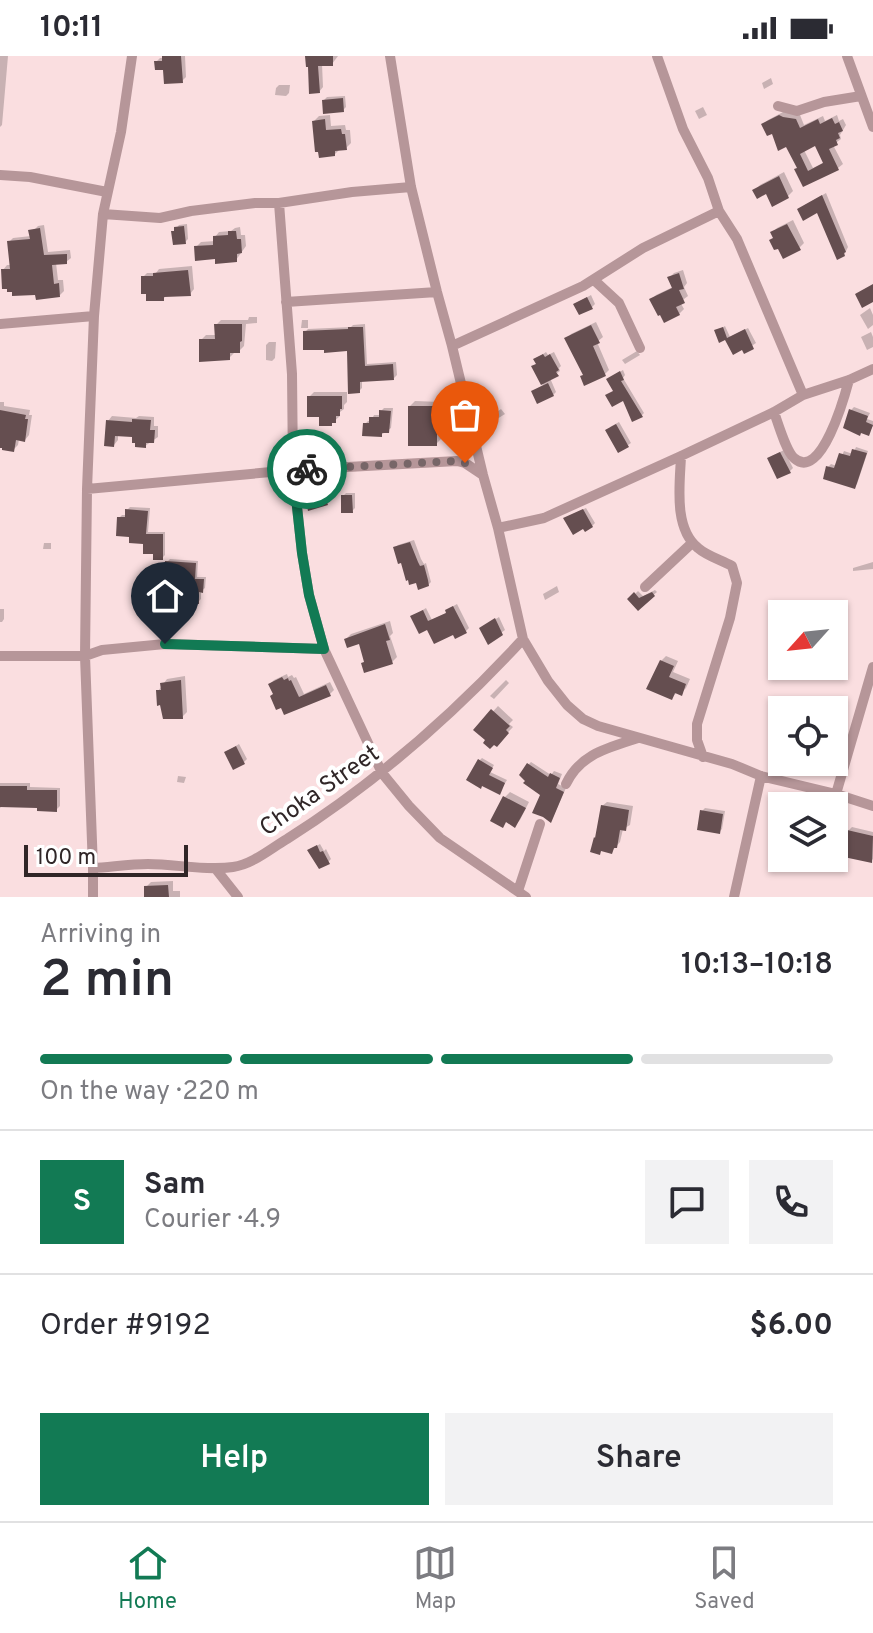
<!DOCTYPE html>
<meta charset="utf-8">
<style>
:root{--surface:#fff;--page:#f2f2f3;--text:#2b2b33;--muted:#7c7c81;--line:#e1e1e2;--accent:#127a54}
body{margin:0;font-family:Overpass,sans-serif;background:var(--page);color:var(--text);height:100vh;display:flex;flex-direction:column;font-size:30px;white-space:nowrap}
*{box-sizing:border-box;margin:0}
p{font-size:26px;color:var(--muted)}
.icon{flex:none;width:44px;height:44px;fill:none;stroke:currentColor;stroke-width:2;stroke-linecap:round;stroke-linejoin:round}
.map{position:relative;height:841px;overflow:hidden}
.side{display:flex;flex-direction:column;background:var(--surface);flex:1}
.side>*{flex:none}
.needle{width:52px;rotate:243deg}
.fabs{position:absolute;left:768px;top:544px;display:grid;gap:16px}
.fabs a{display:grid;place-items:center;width:80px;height:80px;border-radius:0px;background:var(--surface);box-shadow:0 2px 6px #0004;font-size:40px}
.scale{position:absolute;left:24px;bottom:20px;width:164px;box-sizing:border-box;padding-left:8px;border:4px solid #302627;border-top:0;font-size:22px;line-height:28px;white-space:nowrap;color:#302627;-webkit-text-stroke:6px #fff;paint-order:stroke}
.pin{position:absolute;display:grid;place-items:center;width:68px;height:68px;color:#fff;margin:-82px -34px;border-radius:50% 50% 50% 0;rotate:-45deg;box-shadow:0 0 8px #0007}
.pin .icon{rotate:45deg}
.courier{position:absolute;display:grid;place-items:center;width:80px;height:80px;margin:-40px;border:6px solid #127a54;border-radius:50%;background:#fff;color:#222;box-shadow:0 2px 10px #0007}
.head em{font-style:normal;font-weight:600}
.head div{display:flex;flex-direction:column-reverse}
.head{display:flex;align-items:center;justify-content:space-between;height:136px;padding:0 40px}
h1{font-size:52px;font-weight:600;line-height:60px}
.bar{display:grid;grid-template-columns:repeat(4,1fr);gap:12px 8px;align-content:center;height:96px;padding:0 40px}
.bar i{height:10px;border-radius:6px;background:var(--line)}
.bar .on{background:var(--accent)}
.bar p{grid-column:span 4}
.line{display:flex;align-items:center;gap:20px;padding:0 40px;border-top:2px solid var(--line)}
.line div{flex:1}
.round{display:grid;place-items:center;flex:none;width:84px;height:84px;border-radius:0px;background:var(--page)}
.primary-button{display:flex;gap:16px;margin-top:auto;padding:16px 40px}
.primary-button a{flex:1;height:92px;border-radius:0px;background:var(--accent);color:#fff;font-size:32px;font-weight:600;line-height:92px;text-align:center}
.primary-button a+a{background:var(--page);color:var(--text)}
.status{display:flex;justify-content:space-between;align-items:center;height:56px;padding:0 40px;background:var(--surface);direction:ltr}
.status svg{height:22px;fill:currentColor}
.tabs{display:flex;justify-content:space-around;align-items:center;height:112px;border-top:2px solid var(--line);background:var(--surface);font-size:22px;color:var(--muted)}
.tabs a{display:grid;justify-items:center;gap:4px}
.tabs .on{color:var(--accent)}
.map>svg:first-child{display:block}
.shadow{fill:#0003;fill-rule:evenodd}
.building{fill:#654e50;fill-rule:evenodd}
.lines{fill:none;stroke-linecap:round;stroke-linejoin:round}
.street{stroke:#b69699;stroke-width:10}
.done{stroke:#776668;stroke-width:8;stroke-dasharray:0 14.4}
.route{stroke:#127a54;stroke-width:10}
.labels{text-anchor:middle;stroke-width:8;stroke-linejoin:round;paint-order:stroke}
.street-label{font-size:24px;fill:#302627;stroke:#fff}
</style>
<div class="status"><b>10:11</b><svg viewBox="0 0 49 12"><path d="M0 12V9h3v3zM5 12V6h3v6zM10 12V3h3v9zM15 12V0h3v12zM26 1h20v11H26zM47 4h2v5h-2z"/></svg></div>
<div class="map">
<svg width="873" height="841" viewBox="0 0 873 841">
<rect width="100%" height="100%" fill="#fadee0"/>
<!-- shadow -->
<path class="shadow" d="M 0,0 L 8,0 L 2,69 L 0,71 Z
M 164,0 L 185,0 L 186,21 L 182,25 L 156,6 L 160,2 L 164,2 Z
M 308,0 L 338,0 L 332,8 L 322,8 L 323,31 L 319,36 Z
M 771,22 L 773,28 L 764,33 L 762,27 Z
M 279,29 L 290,29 L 289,37 L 286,40 L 275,39 L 276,32 Z
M 345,40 L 346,51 L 343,54 L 324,44 L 327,41 Z
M 703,51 L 707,59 L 699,63 L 695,55 Z
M 785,55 L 800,59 L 804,69 L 823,60 L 825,65 L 837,59 L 839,65 L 843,63 L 846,69 L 840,79 L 841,83 L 833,89 L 843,108 L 838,112 L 804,129 L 799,111 L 787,89 L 763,68 L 768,64 ZM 816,87 L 825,106 L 813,112 L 804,94 Z
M 330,59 L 331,70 L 345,69 L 346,74 L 350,74 L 351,87 L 346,92 L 340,93 L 335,98 L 314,65 L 319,60 Z
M 784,116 L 793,135 L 788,140 L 755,134 L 760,129 Z
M 826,137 L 848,191 L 844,199 L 818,154 L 802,151 Z
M 793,164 L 804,187 L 799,192 L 775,181 L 772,177 L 777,172 Z
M 187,168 L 188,183 L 185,186 L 173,176 L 179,169 Z
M 44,169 L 48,196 L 70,194 L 71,202 L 66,206 L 56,207 L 58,224 L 63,224 L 64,235 L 60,239 L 37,237 L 3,214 L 7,209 L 11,209 L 9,186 L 13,182 L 31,180 L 31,177 L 38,170 Z
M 240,171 L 241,179 L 245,179 L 246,190 L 236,204 L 216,201 L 196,191 L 201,186 L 215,185 L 215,181 L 219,176 L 231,175 L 235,172 Z
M 192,210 L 194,233 L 190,238 L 167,239 L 163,243 L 143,221 L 147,217 L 156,217 L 159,213 Z
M 683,214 L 687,227 L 684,231 L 688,240 L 680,246 L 684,253 L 679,258 L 652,243 L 656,239 L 673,231 L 669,222 L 674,217 Z
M 591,239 L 595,248 L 592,251 L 575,248 Z
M 870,252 L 873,259 L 873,269 L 868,273 L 860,259 Z
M 249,261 L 257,261 L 257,267 L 246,268 L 244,290 L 239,295 L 234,295 L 234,297 L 229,302 L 201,284 L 206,279 L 217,279 L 216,269 L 221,264 L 248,264 Z
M 302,264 L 308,264 L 308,272 L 301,272 Z
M 596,266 L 603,281 L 597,286 L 609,314 L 605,318 L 585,318 L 567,283 L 571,278 Z
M 365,268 L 367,308 L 396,306 L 397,319 L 394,322 L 362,324 L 362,332 L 359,335 L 349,293 L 305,276 L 308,273 L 351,271 L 353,269 Z
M 725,270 L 730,281 L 748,272 L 756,287 L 744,295 L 717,275 Z
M 871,276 L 873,281 L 873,291 L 867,294 L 861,281 Z
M 269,286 L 276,286 L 275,302 L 272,305 L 266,304 L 266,289 Z
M 637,295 L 640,299 L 625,308 L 622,304 Z
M 546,296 L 548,299 L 554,296 L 561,310 L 559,312 L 560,315 L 550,322 L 556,336 L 553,339 L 533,335 L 543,329 L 533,311 L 537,307 L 536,303 Z
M 623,314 L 625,319 L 623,322 L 644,357 L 641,360 L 615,335 L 611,321 Z
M 314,336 L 347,336 L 347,346 L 344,349 L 344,353 L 340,356 L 340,360 L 331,368 L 321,359 L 309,341 Z
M 415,345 L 441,346 L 441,383 L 436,388 L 410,350 Z
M 0,346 L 4,346 L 4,350 L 30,354 L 29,359 L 32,359 L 29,379 L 25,384 L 19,383 L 18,389 L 13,394 L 0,385 Z
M 854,351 L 870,357 L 867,363 L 873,365 L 873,370 L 868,378 L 851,354 Z
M 384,352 L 393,352 L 391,372 L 381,379 L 365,368 L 368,365 L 371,365 L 374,359 L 381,359 L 381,355 Z
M 501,353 L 505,358 L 497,363 L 494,358 Z
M 112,360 L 136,362 L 139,360 L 154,361 L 154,370 L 158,370 L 158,381 L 145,390 L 134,379 L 118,378 L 118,384 L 114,389 L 108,365 Z
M 619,366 L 631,387 L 628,389 L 610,371 Z
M 856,391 L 868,395 L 857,428 L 855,430 L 828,411 L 831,408 L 837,410 L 844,395 L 853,398 Z
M 784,394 L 793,412 L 790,415 L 772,400 Z
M 320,420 L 330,445 L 327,448 L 304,426 L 308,423 Z
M 346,437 L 355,437 L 355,452 L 352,455 L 343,440 Z
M 130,451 L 150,452 L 148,476 L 165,476 L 165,499 L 162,502 L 145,486 L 131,479 L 119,462 L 122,459 L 127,459 L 127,454 Z
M 586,452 L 595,467 L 592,470 L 569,460 Z
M 414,484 L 421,503 L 424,508 L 426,507 L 431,526 L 428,529 L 395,492 L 398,489 Z
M 44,487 L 51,487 L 51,493 L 43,493 Z
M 170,503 L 198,505 L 197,521 L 206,521 L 205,532 L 201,535 L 201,543 L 198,546 L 171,517 L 167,506 Z
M 873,506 L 873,513 L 853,515 L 853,512 Z
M 557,530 L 559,536 L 545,544 L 543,538 Z
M 655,534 L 657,536 L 638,552 L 630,543 L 638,535 L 643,540 Z
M 0,542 L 0,553 L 4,553 L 4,563 L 2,566 L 0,566 Z
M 457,548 L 469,572 L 466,575 L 454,576 L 428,571 L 416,558 L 426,552 L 432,564 L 448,556 L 450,552 Z
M 499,561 L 505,574 L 488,586 L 485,570 Z
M 390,565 L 393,577 L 390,580 L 397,601 L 392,606 L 366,605 L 360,585 L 346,583 L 351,578 Z
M 666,600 L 678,605 L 673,616 L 690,623 L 686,632 L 681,637 L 677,636 L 672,642 L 661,605 Z
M 287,618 L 288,621 L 292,619 L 294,622 L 296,621 L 304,638 L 330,626 L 334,634 L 330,638 L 307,649 L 275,638 L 270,628 L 274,624 Z
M 185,620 L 187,656 L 182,661 L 158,635 L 167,623 Z
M 506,624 L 509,627 L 494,643 L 490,640 Z
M 498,650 L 513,664 L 509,668 L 513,671 L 496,689 L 488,684 L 476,674 Z
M 239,688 L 247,703 L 244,706 L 226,696 Z
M 482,702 L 494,709 L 490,716 L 507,724 L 499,737 L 480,704 Z
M 531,706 L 551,719 L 554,715 L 562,718 L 558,728 L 566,732 L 553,761 L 528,709 Z
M 178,720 L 186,721 L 184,727 L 177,726 Z
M 0,727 L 30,727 L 30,731 L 60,732 L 60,750 L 56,754 L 39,750 L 3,749 L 0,752 Z
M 510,736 L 529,746 L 520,764 L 515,769 L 505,741 Z
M 607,746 L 633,750 L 630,769 L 623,773 L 620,786 L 612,795 L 602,750 Z
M 705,752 L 725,755 L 722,773 L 719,776 L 702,755 Z
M 852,771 L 873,776 L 873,803 L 871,805 L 848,775 Z
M 320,788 L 324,795 L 326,793 L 331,803 L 328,806 L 313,792 Z
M 173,825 L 173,835 L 180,835 L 180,841 L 146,841 L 146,831 L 151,826 Z"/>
<!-- building -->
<path class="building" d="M 162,0 L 181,0 L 183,27 L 164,28 L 163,14 L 155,14 L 154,5 L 162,5 Z
M 305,0 L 333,0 L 333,10 L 318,10 L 320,37 L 309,38 L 308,11 L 306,11 Z
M 343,42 L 344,56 L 323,58 L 322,44 Z
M 779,59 L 783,61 L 796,63 L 800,72 L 818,63 L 820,68 L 832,62 L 835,68 L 839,66 L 843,75 L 838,77 L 840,82 L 836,84 L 838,89 L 829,93 L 839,114 L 803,131 L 794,113 L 797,112 L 786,91 L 778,95 L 772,78 L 767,80 L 761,68 ZM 815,90 L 823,107 L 808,115 L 800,98 Z
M 325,63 L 326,74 L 341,73 L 342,78 L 345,78 L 347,94 L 335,95 L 335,100 L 319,102 L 318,96 L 315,96 L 312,65 Z
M 779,120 L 789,142 L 772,151 L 766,138 L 757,143 L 752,134 Z
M 822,139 L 846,196 L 844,197 L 845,200 L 837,204 L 817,157 L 803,165 L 797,153 Z
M 787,168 L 801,194 L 783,203 L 778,193 L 774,194 L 769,184 L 773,182 L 770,176 Z
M 184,170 L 186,188 L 173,189 L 171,175 L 174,175 L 174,171 Z
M 40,172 L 44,199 L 67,198 L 67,208 L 52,209 L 54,228 L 59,227 L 60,241 L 36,244 L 35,239 L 12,240 L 12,236 L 7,236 L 7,233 L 2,233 L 1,213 L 10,213 L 7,185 L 30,183 L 28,174 Z
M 228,175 L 236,175 L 237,183 L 241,183 L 242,197 L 237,198 L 237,206 L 215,208 L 215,203 L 195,205 L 194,190 L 213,189 L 213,180 L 228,179 Z
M 188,214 L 191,240 L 164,241 L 164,245 L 146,245 L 146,238 L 141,238 L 141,220 L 153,220 L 153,217 Z
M 679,217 L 684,233 L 679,234 L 685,247 L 676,251 L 680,259 L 664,267 L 660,259 L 658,260 L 649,243 L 672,232 L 667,221 Z
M 873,228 L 873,246 L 862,252 L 855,238 Z
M 587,241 L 593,253 L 579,259 L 573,248 Z
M 214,268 L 242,268 L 242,285 L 240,286 L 240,297 L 230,297 L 230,304 L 199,306 L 199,283 L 215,283 Z
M 591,269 L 600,287 L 593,290 L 606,320 L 584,330 L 580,320 L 583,319 L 564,282 Z
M 348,271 L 363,271 L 365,310 L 393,308 L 394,324 L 360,326 L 360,337 L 348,338 L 347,295 L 324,297 L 324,294 L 303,294 L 303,275 L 348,273 Z
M 723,271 L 727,282 L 745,273 L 754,293 L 744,298 L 742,294 L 733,299 L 725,284 L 719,287 L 714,274 Z
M 543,298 L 545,301 L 550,298 L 559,314 L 556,316 L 559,320 L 541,329 L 531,310 L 536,308 L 533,303 Z
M 620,315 L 624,324 L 621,325 L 643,361 L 632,366 L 623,345 L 612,351 L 605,339 L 613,335 L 606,323 Z
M 548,327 L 554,340 L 537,348 L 531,335 Z
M 307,340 L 342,340 L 342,353 L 340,353 L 340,360 L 336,360 L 336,367 L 332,367 L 332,370 L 319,370 L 319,361 L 307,361 Z
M 408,350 L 437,350 L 437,390 L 408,390 Z
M 849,353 L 868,360 L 866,366 L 873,369 L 869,380 L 861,377 L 860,380 L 843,372 Z
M 0,354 L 26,359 L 25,363 L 28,363 L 25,386 L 16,384 L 14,396 L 2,394 L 2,392 L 0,392 Z
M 379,354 L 391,355 L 389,377 L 382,377 L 382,381 L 362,380 L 363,367 L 369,367 L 369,361 L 379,361 Z
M 132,363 L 151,364 L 150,374 L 155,374 L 154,387 L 146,387 L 146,392 L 135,391 L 135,387 L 132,387 L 132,381 L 115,380 L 114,391 L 104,390 L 106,364 L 132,366 Z
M 616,368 L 629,391 L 618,397 L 605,374 Z
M 852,393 L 867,397 L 855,433 L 823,423 L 826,410 L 834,412 L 839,397 L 850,400 Z
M 780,396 L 791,417 L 777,423 L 767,402 Z
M 313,422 L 317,422 L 328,449 L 308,455 L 302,426 Z
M 341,439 L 352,439 L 353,457 L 341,457 Z
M 125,453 L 148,455 L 146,478 L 163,478 L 163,504 L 153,504 L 153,498 L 143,498 L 143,488 L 129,487 L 129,481 L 116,480 L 117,461 L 125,461 Z
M 583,453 L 593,471 L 585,476 L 583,473 L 573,479 L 563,462 Z
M 410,486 L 418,506 L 420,510 L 424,509 L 428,524 L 429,530 L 418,534 L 416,527 L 409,529 L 408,524 L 406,525 L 401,507 L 398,508 L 393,491 Z
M 165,505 L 196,507 L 195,523 L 204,523 L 203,537 L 199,536 L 199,548 L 168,546 L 169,519 L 164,519 Z
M 634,536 L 639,542 L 652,536 L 655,540 L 638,555 L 627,543 Z
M 453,550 L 467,577 L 455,583 L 453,579 L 434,588 L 427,574 L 419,578 L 410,560 L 423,554 L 428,565 L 446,557 L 445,554 Z
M 495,562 L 503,579 L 488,589 L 479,572 Z
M 385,568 L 390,584 L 386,585 L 393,608 L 364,617 L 361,607 L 364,606 L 359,588 L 347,592 L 344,583 Z
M 660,604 L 674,610 L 669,621 L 686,628 L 682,640 L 675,637 L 672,644 L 646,633 Z
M 282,621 L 284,624 L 288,622 L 289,625 L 291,624 L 299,641 L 326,629 L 331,640 L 284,659 L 281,652 L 276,654 L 270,640 L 273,638 L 268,628 Z
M 181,624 L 183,663 L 163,663 L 160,649 L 157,650 L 156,634 L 161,634 L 160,627 Z
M 491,653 L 510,670 L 506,674 L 509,677 L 497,691 L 494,689 L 490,693 L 483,687 L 485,684 L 473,674 Z
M 236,690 L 245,708 L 233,714 L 224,696 Z
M 478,703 L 493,712 L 489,719 L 505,727 L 500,739 L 482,730 L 481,733 L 466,724 Z
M 527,707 L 548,721 L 550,717 L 560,722 L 556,732 L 564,736 L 551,767 L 543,761 L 532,757 L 540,739 L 523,727 L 525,725 L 519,719 Z
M 0,730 L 27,730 L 27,734 L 57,734 L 57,756 L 37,755 L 37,752 L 0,751 Z
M 503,740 L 526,752 L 515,772 L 506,766 L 503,772 L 490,765 Z
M 601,749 L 629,754 L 626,775 L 620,774 L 617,792 L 614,792 L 612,798 L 601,795 L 600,799 L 590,796 L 594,781 L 595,782 Z
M 700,754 L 723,758 L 720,778 L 697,774 Z
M 847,774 L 873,780 L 872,807 L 839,800 Z
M 317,789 L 320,796 L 323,795 L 330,808 L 319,813 L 307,794 Z
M 168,829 L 169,841 L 144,841 L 144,830 Z"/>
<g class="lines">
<!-- street -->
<path class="street" d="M 390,0 L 411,131 L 437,236 L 452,290 L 483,419 L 498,472 L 523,583 L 548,625 L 567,649 L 583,663 L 598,670 L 732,708 L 761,720 L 836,738 L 873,750
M 657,0 L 683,73 L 708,122 L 719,155 L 737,183 L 803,339
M 847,0 L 873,71
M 778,50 L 797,55 L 824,46 L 861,40
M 0,119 L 30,121 L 107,136
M 279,147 L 292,318 L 293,414 L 302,497 L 309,539 L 324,593 L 382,717 L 409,750 L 440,782 L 526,841
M 103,158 L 160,162 L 191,155 L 255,147 L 279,147 L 352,136 L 411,131
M 594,224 L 619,247 L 640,292
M 286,246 L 437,236
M 0,268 L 94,260
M 452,290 L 583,230 L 643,192 L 719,155
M 774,356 C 778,367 786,395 794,402 C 821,427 845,339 849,324
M 681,400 C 680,427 673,472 698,492 C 707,500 721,504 732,510 L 737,527 L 730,562 L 697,668 L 697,684 L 703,701
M 87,433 L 293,414 L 457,405 L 465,407 L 483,419
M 498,472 L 544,462 L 681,400 L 774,356 L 803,339 L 849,324 L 873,313
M 645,531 L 692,487
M 0,600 L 85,600 L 102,594 L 165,588 L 324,593
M 566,728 C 580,698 608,692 638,682
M 836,738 L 873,611
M 93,812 C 111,811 130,808 148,808 C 176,808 205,815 233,811 C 253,808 270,793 287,783 C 374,728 453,659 523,583
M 215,812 L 238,841
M 518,835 L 540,768
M 93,841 L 93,812 L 85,600 L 87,433 L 94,260 L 103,158 L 121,76 L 132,0
M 734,841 L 761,720"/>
</g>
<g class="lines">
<!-- done -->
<path class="done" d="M 307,413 L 457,405 L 465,407"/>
<!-- route -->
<path class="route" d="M 165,588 L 324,593 L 309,539 L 302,497 L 293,414 L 307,413"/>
</g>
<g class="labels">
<!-- street labels -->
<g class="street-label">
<text transform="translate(319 734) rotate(-35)" y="8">Choka Street</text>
</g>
</g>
</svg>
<div class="fabs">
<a><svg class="needle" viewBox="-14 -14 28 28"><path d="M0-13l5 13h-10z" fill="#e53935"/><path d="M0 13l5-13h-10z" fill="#7c7c81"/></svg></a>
<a><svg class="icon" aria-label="locate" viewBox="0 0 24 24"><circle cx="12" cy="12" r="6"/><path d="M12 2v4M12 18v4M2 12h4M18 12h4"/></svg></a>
<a><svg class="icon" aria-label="layers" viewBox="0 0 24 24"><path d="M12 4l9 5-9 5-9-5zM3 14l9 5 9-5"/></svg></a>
</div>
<div class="scale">100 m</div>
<div class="pin" style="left:465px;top:407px;background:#ea580c"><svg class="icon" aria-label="bag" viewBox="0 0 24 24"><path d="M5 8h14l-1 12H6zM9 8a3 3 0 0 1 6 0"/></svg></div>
<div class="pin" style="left:165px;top:588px;background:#1f2937"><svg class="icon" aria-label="home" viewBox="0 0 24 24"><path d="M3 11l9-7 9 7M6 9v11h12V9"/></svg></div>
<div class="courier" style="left:307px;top:413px"><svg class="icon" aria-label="bike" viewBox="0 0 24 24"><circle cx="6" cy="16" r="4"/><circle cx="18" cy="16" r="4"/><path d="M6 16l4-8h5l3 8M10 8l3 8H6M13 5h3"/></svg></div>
</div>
<section class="side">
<div class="head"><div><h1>2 min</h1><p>Arriving in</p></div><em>10:13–10:18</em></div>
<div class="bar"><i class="on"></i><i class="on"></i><i class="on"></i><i></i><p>On the way · 220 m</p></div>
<div class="line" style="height:144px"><b class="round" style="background:var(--accent);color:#fff">S</b><div><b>Sam</b><p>Courier · 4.9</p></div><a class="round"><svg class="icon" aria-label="chat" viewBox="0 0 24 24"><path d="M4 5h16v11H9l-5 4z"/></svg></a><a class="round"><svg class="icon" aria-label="phone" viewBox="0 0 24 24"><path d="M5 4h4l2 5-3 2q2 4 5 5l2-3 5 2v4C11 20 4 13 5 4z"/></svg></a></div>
<div class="line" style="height:104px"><div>Order #9192</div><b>$6.00</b></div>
<div class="primary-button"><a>Help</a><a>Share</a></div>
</section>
<nav class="tabs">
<a class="on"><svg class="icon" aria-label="home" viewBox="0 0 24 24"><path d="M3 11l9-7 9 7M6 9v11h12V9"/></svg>Home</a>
<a><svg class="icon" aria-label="map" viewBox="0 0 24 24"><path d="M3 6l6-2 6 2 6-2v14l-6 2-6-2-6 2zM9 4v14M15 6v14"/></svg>Map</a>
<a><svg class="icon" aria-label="saved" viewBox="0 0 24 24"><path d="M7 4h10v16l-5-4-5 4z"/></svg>Saved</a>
</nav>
